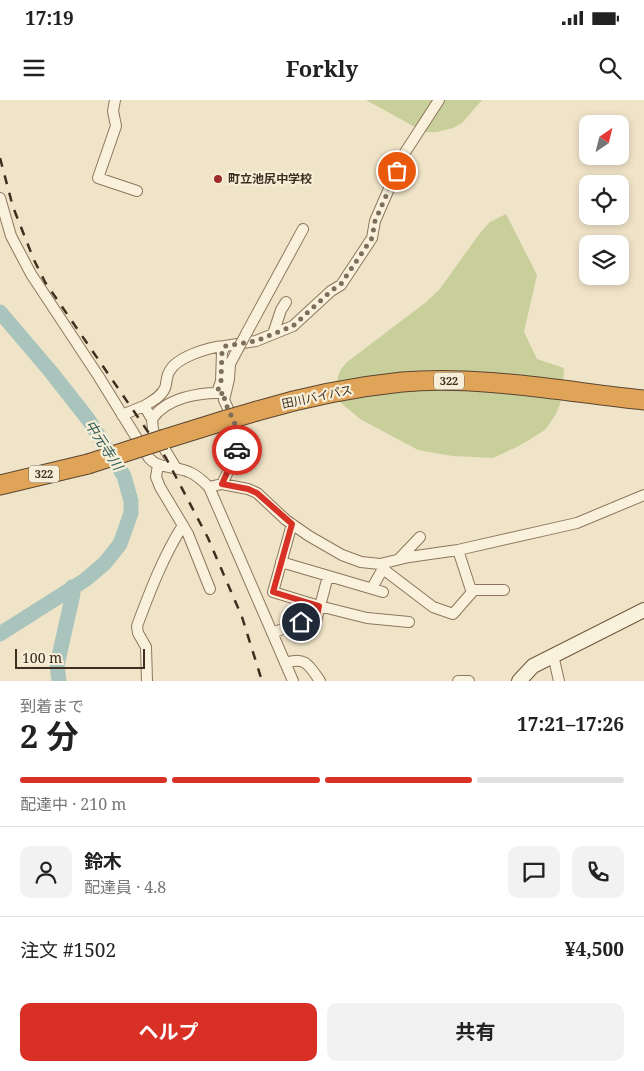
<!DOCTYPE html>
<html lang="ja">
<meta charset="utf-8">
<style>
:root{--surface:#fff;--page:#f2f2f2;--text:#222;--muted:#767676;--line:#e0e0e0;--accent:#d93025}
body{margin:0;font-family:"Noto Serif","Noto Sans JP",serif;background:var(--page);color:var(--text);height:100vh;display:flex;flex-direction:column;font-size:19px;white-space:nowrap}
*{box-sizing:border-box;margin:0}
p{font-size:16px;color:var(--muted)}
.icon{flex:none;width:28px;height:28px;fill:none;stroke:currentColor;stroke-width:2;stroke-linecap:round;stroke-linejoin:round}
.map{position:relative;height:581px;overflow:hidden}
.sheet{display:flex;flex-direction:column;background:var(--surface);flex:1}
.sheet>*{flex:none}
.needle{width:32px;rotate:35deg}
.buttons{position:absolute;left:579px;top:15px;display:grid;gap:10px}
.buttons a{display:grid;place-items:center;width:50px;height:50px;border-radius:10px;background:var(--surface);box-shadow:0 2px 8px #0003;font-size:25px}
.scale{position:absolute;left:15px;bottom:12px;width:130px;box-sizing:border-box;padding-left:5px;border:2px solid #3d2e20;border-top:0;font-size:14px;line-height:18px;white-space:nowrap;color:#3d2e20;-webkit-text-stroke:4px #f7eed8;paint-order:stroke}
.pin{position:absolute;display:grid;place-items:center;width:42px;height:42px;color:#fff;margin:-21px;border:2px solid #fff;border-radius:50%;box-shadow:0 1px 5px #0007}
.courier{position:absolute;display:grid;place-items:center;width:50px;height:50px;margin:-25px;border:4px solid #d93025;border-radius:50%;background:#fff;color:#222;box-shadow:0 1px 6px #0007}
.overview em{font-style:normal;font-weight:700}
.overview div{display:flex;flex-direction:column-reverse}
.overview{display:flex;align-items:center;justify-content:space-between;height:85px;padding:0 20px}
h1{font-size:32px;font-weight:700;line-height:38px}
.bar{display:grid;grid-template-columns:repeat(4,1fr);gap:8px 5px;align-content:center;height:60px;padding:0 20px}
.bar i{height:6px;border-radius:4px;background:var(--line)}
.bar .on{background:var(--accent)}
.bar p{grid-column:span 4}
.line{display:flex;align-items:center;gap:12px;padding:0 20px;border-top:1px solid var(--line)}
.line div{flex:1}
.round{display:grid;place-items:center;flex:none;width:52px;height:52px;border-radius:10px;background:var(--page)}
.cta{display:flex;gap:10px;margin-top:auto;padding:10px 20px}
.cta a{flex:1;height:58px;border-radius:10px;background:var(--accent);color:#fff;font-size:20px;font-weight:700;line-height:58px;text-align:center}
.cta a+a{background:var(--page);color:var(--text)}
.status{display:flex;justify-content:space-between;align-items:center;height:35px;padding:0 25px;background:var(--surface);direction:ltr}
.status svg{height:14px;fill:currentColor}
header{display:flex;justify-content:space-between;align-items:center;height:65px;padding:0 20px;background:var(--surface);font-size:22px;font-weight:700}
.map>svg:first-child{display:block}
.green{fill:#c9cf9b}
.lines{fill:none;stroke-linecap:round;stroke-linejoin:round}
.river{stroke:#a9c4bc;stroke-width:15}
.street-casing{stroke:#8d765c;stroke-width:12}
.secondary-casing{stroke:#6f573f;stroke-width:16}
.highway-casing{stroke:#5b4430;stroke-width:21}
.street{stroke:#faf1dc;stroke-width:10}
.secondary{stroke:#faf1dc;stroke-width:14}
.highway{stroke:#e0a458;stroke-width:19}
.rail{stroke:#3d2e20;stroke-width:2.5;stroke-dasharray:9 9;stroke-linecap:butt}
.street-bridge-casing{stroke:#8d765c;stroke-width:12;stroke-linecap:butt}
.highway-bridge-casing{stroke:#5b4430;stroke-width:21;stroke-linecap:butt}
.street-bridge{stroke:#faf1dc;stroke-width:10}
.highway-bridge{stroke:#e0a458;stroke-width:19}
.done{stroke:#7c6e5b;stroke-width:5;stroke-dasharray:0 9}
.route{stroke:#d93025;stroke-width:6}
.poi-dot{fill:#9e2a2b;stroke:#f7eed8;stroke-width:2}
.labels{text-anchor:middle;stroke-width:4.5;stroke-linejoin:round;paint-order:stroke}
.shield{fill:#f7eed8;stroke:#756857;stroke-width:1}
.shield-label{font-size:11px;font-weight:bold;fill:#3d2e20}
.poi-label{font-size:12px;font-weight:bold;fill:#3d2e20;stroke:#f7eed8;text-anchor:start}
.street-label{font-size:12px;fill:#3d2e20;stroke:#f7eed8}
.water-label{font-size:14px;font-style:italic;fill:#2f5d5a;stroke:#f7eed8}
</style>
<div class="status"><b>17:19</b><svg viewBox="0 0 49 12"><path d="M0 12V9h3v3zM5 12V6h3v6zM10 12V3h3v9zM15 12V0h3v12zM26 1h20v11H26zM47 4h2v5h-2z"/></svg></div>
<header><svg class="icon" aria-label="menu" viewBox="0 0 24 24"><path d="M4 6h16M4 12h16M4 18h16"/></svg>Forkly<svg class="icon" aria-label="search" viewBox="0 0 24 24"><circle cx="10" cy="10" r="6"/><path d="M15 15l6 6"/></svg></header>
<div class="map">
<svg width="644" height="581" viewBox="0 0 644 581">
<rect width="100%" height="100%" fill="#f0e4c8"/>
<!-- green -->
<path class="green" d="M 366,0 L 482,0 L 462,23 L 453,28 L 437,32 L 424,32 Z
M 506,114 L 537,175 L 524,232 L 537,259 L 564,268 L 562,298 L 556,314 L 545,330 L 519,346 L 493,358 L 452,356 L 418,350 L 360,319 L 341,303 L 339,295 L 337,283 L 338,276 L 341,269 L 347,262 L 425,203 L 439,190 L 480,133 L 490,122 Z"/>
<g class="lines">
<!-- river -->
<path class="river" d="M 0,212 L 51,272 L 88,319 L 124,376 L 131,401 L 131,413 L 120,444 L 105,463 L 85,480 L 0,534
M 59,581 L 57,565 L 73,494 L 72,487"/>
<!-- street casing -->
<g class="street-casing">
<path id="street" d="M 115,0 L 113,11 L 116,26 L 98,78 L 137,91
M 0,98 L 11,136 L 31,174 L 99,277 L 149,358 C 158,369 176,366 189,372 C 197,375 203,381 209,387 L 293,581
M 246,234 L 303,129
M 273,234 L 281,210 L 286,202
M 217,293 L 221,281 L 222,252 L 225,246 L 256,241 L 293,226 L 331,191 L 341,185 L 372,138 L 375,121 L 404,54 L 439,0
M 122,315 L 144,306
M 152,319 L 144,306 C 152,301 161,297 165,288 C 167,283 166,277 169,272 C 176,257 209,247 225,246
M 158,365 L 156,377 L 160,387 L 188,434 L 210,489
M 176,368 L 153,330 L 152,319 C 166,298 199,292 223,293
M 222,384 L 237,353 L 238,342 L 235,324 L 224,300 L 229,279 L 230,264 L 238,249
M 209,387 L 222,384 L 248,389 L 257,393 L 286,420 L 309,436 L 342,455 L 361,462 L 380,464 L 409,457 L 458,450 L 577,423 L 644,395
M 292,424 L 273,492 L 319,506 L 367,518 L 409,522
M 458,450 L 471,490 L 504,490
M 399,459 L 420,437
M 281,462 L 383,492
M 383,469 L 433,507 L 453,514 L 474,490
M 372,488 L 385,465
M 272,533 L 301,522 L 314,523 L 316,521 L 328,476
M 553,555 L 559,581
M 285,563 C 305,556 309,565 320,581
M 147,581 L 146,547 L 138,533 L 137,526 C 150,491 163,457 183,425
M 458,581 L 469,581"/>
</g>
<!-- secondary casing -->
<g class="secondary-casing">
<path id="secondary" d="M 519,581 L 533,566 L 644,510"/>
</g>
<!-- highway casing -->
<g class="highway-casing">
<path id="highway" d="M 257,311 C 304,297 353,287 402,282 C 480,275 566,292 644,300
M 165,339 L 226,320
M 0,385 L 88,364"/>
</g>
<!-- street -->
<use href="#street" class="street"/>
<!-- secondary -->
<use href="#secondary" class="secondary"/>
<!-- highway -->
<use href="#highway" class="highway"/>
<!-- rail -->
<path class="rail" d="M 0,58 L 13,107 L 34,160 L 45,182 L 166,358 L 208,438 L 242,517 L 262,581"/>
<!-- street-bridge casing -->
<g class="street-bridge-casing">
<path id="street-bridge" d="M 238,249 L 246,234"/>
</g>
<!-- highway-bridge casing -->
<g class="highway-bridge-casing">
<path id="highway-bridge" d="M 226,320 L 257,311
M 88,364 L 165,339"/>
</g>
<!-- street-bridge -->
<use href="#street-bridge" class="street-bridge"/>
<!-- highway-bridge -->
<use href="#highway-bridge" class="highway-bridge"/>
</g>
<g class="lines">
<!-- done -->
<path class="done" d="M 237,350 L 235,324 L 224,300 L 226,294 L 217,293 L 221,281 L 222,252 L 225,246 L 256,241 L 293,226 L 331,191 L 341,184 L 372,138 L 375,121 L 397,71"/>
<!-- route -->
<path class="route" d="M 237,350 L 222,384 L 248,389 L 257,393 L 292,424 L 273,492 L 319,506 L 316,521 L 314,524 L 301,522"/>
</g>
<!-- markers -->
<circle class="poi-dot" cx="218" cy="79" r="5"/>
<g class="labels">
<!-- shield labels -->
<g class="shield">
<rect x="434" y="272.5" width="30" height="17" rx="4"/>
<rect x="29" y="365.5" width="30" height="17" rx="4"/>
</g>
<g class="shield-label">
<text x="449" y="285">322</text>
<text x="44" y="378">322</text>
</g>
<!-- poi labels -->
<g class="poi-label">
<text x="228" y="83">町立池尻中学校</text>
</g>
<!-- street labels -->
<g class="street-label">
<text transform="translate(317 297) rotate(-12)" y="4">田川バイパス</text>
</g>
<!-- water labels -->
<g class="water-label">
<text transform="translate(104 345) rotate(57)" y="5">中元寺川</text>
</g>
</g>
</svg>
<div class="buttons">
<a><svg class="needle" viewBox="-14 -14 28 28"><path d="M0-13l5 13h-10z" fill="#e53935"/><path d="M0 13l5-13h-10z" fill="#767676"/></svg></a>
<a><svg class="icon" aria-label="locate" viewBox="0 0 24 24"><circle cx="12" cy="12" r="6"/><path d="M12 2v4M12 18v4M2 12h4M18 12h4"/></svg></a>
<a><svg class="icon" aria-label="layers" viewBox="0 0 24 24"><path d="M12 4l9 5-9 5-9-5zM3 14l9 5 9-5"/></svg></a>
</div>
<div class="scale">100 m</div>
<div class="pin" style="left:397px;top:71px;background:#ea580c"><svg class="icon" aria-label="bag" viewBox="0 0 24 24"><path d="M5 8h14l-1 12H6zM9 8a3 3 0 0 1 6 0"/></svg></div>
<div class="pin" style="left:301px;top:522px;background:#1f2937"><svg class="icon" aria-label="home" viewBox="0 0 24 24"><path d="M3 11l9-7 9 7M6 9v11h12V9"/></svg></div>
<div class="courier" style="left:237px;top:350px"><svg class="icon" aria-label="car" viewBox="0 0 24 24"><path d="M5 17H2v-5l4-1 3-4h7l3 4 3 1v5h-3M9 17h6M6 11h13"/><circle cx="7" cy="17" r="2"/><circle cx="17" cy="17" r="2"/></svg></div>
</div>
<section class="sheet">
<div class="overview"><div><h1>2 分</h1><p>到着まで</p></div><em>17:21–17:26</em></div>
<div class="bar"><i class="on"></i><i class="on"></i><i class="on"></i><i></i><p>配達中 · 210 m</p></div>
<div class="line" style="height:90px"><a class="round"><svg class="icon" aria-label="person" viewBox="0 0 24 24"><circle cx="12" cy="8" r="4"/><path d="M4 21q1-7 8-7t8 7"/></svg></a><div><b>鈴木</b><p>配達員 · 4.8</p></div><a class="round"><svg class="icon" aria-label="chat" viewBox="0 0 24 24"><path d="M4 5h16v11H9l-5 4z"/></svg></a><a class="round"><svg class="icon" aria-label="phone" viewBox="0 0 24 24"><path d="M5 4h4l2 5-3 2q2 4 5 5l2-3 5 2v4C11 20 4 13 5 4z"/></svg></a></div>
<div class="line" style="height:65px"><div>注文 #1502</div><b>¥4,500</b></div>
<div class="cta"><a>ヘルプ</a><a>共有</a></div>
</section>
